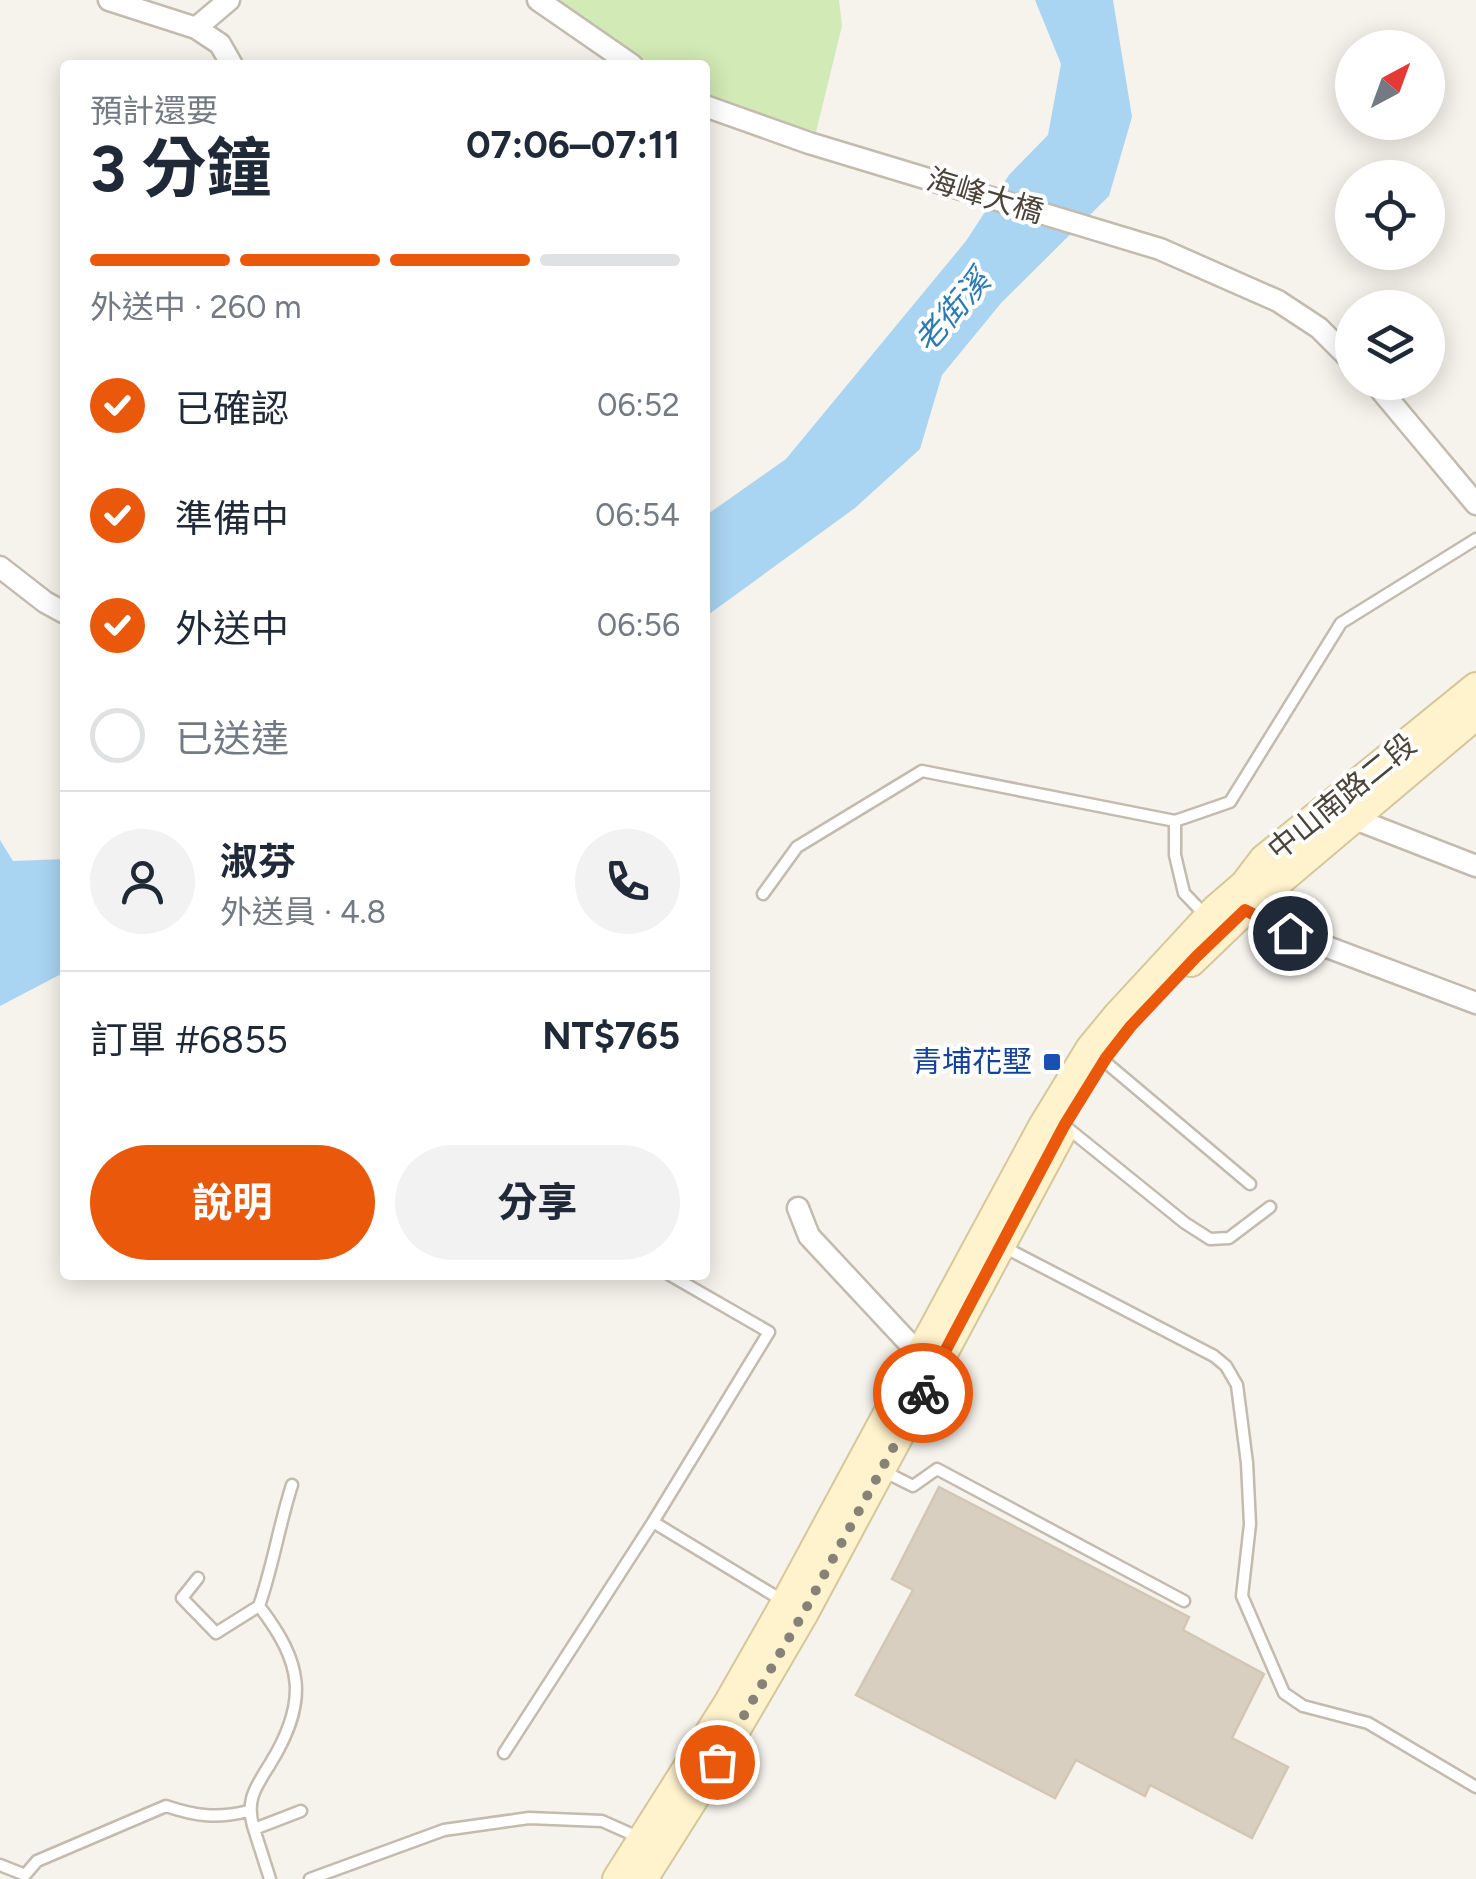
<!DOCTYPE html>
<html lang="zh-TW">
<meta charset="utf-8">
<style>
:root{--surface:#fff;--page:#f2f2f3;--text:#1f2937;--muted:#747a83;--line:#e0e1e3;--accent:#ea580c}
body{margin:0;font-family:Figtree,"Noto Sans TC",sans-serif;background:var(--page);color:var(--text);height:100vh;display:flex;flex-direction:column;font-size:38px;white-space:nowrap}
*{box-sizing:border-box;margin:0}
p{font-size:32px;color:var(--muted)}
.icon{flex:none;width:55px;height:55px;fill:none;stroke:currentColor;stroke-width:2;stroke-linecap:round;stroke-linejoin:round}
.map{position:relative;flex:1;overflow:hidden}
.sheet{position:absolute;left:60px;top:60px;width:650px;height:1220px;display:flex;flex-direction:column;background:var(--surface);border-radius:10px;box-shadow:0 5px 25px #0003}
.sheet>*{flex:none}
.needle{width:65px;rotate:41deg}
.tools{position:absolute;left:1335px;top:30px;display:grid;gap:20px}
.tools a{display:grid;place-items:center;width:110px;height:110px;border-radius:50%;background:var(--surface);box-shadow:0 5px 25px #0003;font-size:50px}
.pin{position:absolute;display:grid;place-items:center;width:85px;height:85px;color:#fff;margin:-42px;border:5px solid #fff;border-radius:50%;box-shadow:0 2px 10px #0007}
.courier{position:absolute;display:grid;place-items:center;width:100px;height:100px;margin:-50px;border:8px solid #ea580c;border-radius:50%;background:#fff;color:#222;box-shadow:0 2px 12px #0007}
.overview em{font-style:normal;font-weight:700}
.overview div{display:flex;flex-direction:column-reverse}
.overview{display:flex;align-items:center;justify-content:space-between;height:170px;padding:0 30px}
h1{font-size:65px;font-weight:700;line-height:75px}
.bar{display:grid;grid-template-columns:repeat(4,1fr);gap:15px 10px;align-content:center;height:120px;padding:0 30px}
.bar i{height:12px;border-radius:8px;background:var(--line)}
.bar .selected{background:var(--accent)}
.bar p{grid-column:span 4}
.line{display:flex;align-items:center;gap:25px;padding:0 30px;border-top:2px solid var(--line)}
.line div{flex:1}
.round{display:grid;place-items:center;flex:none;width:105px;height:105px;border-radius:52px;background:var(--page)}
ol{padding:0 30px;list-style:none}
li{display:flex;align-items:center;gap:30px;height:110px}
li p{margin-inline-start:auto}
li .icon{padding:10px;border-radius:50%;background:var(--accent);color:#fff;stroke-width:4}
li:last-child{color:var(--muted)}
li i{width:55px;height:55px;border:5px solid var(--line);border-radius:50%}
.cta{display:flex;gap:20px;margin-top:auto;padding:20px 30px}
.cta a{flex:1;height:115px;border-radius:60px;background:var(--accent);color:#fff;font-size:40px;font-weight:700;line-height:115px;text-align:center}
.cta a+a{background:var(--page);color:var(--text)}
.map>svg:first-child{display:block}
.green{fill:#d2eab5}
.water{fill:#a9d4f2}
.building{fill:#d8cfc1;stroke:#d3c7b4;stroke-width:2.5}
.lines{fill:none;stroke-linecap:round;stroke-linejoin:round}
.service-casing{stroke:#c2bbae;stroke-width:15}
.minor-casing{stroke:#c2bbae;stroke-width:25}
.secondary-casing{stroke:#d6c79b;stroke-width:32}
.service{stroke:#fff;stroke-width:10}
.minor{stroke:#fff;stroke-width:20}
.secondary{stroke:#fff3cd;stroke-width:28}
.done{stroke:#878178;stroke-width:10;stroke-dasharray:0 18}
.route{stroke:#ea580c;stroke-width:12}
.transit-dot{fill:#1a4fb4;stroke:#fff;stroke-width:4}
.labels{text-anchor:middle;stroke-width:8;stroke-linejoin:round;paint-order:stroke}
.street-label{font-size:30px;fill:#4b4439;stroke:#fff}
.transit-label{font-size:30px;fill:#164399;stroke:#fff;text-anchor:end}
.water-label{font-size:32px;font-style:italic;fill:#2e7ab2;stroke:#fff}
</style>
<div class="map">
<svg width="1476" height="1879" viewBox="0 0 1476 1879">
<rect width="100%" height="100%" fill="#f6f3ec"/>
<!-- green -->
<path class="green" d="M 553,0 L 839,0 L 842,26 L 816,132 L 731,108 L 705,96 L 705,65 L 646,65 Z"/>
<!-- water -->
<path class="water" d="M 1035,0 L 1113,0 L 1132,117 L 1109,196 L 1002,302 L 942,375 L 920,449 L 855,508 L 705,617 L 705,516 L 786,459 L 966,241 L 1009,175 L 1048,135 L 1061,64 Z
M 0,840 L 13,861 L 65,859 L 65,972 L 0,1006 Z"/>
<!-- building -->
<path class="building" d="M 939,1487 L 1189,1617 L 1183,1630 L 1264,1674 L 1232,1738 L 1288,1767 L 1252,1838 L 1150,1785 L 1145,1796 L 1076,1760 L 1055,1798 L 856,1695 L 913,1590 L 892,1579 Z"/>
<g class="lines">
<!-- service casing -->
<g class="service-casing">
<path id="service" d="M 1175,821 L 1175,855 L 1184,893 L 1207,917
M 763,894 L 797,847 L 922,771 L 1175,821 L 1230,802 L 1341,623 L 1476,539
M 1091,1050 L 1250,1184
M 1065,1126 L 1185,1223 L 1210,1239 L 1229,1238 L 1270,1207
M 1002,1246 L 1214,1356 L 1226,1366 L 1237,1385 L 1247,1463 L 1250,1524 L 1242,1596 L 1284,1693 L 1303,1706 L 1368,1723 L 1476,1787
M 883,1471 L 913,1486 L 937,1469 L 1184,1601
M 653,1522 L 769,1332 L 670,1275
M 198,1578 L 182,1598 L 216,1633 L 259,1606 C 303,1663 309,1701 270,1764 C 255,1788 245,1801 254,1829
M 259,1606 C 273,1566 279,1525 292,1485
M 504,1753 L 653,1522 L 785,1602
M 0,1865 L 25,1875 L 37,1861 L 166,1806 C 195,1816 218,1819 248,1811
M 270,1879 L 254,1829 L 301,1811
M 310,1879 L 444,1830 L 529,1818 L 602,1821 L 638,1837"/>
</g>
<!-- minor casing -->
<g class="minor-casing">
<path id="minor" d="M 109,0 L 196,28 L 229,0
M 538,0 L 632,65
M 196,28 L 220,44 L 232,65
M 705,106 L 809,143 L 1160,249 L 1278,301 L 1319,328 L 1352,361
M 1374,382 L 1476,504
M 0,567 L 45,602 L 65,613
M 1355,819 L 1476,866
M 1245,910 L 1290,933 L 1476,1003
M 798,1208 L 809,1236 L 920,1355"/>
</g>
<!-- secondary casing -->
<g class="secondary-casing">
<path id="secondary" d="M 1191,962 L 1245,910 L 1476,715
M 617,1879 L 729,1702 L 786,1602 L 1043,1126 L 1090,1049 L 1118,1015 L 1216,909 L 1245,884 L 1264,859 L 1476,687
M 643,1879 L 717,1762 L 804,1613 L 1060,1135"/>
</g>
<!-- service -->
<use href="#service" class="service"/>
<!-- minor -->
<use href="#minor" class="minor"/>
<!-- secondary -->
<use href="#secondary" class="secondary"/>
</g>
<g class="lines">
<!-- done -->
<path class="done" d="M 717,1762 L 804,1612 L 923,1393"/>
<!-- route -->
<path class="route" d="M 923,1393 L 1064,1126 L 1106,1058 L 1131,1026 L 1196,957 L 1245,910 L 1290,933"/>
</g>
<!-- markers -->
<rect class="transit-dot" x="1042" y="1052" width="20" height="20" rx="5"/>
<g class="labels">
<!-- street labels -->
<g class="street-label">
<text transform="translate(985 196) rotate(17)" y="10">海峰大橋</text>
<text transform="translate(1342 797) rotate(-39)" y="10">中山南路二段</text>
</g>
<!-- transit labels -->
<g class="transit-label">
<text x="1032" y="1072">青埔花墅</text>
</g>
<!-- water labels -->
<g class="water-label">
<text transform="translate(952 311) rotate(-49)" y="11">老街溪</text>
</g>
</g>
</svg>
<div class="tools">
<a><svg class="needle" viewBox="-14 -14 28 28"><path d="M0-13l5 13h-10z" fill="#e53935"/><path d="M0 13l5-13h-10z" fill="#747a83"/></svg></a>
<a><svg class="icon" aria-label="locate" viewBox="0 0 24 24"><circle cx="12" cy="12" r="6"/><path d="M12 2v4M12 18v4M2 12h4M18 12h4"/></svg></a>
<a><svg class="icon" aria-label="layers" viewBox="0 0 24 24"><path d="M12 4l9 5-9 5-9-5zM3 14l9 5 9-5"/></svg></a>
</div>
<div class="pin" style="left:717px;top:1762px;background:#ea580c"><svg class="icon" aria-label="bag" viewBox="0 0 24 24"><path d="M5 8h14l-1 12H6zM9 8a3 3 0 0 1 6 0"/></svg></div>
<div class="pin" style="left:1290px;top:933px;background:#1f2937"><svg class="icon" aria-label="home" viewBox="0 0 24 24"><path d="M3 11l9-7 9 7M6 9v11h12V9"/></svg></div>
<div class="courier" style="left:923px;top:1393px"><svg class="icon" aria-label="bike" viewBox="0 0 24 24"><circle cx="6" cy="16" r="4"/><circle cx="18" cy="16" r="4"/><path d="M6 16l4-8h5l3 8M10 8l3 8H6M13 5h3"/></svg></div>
<section class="sheet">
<div class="overview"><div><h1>3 分鐘</h1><p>預計還要</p></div><em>07:06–07:11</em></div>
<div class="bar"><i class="selected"></i><i class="selected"></i><i class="selected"></i><i></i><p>外送中 · 260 m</p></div>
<ol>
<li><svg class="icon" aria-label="check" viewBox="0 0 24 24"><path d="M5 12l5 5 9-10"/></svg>已確認<p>06:52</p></li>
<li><svg class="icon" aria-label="check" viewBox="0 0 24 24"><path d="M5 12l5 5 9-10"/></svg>準備中<p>06:54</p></li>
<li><svg class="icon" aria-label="check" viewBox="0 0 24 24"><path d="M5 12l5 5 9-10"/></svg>外送中<p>06:56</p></li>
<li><i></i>已送達</li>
</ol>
<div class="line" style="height:180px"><a class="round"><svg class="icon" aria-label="person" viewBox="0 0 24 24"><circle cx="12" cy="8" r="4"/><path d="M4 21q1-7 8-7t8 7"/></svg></a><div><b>淑芬</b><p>外送員 · 4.8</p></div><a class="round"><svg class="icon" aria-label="phone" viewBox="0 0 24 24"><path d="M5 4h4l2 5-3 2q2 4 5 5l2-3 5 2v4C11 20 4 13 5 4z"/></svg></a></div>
<div class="line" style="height:130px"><div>訂單 #6855</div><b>NT$765</b></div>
<div class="cta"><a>說明</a><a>分享</a></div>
</section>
</div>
